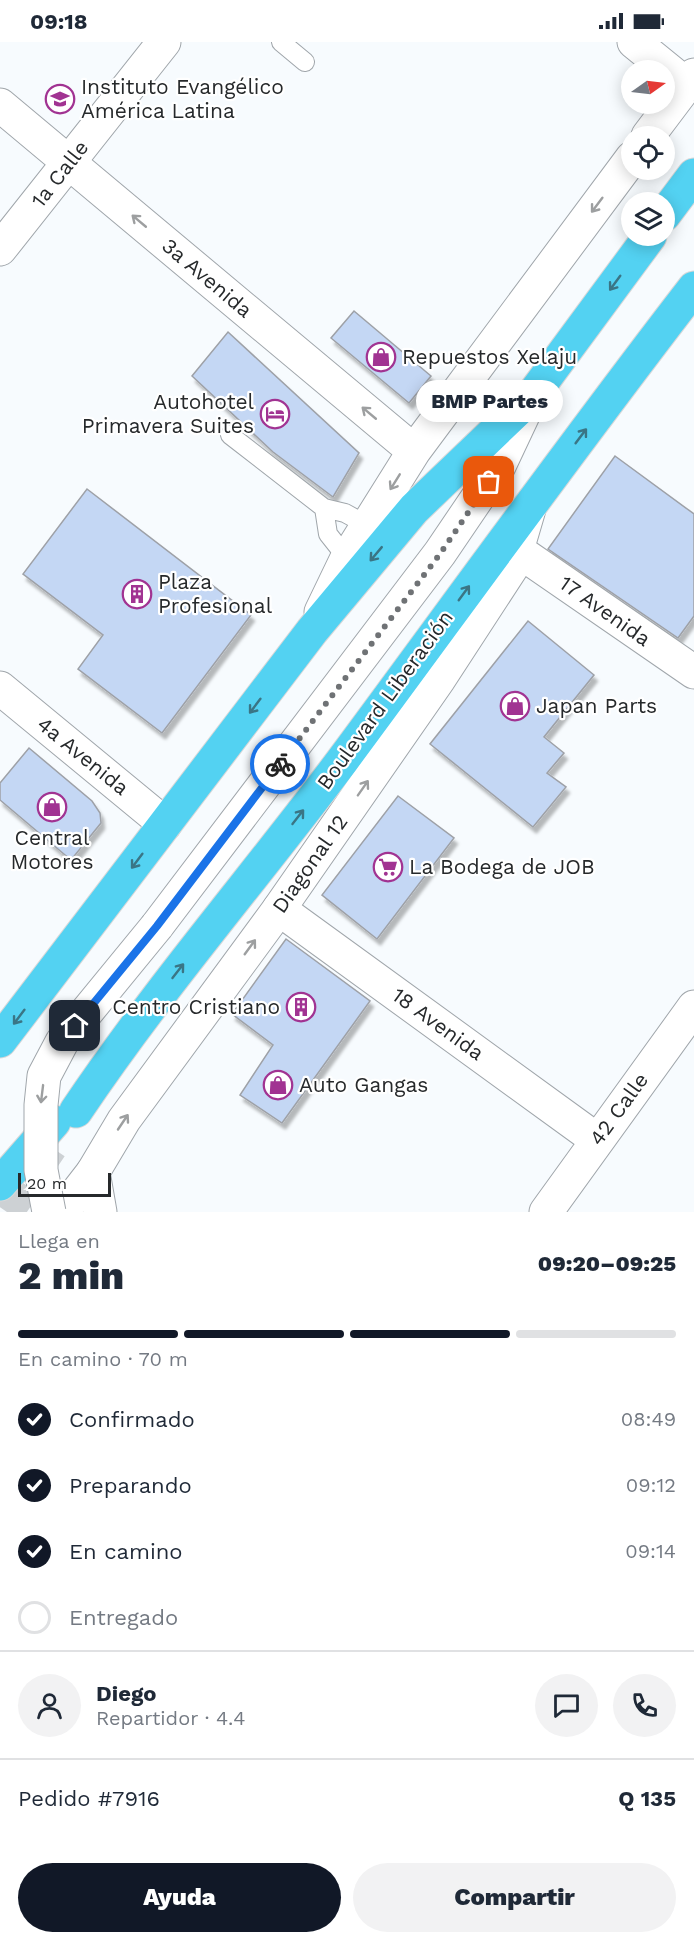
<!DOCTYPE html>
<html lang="es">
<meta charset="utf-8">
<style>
:root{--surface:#fff;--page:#f2f2f3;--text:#1f2937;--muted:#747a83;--line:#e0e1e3;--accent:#111827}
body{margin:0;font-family:"Work Sans",sans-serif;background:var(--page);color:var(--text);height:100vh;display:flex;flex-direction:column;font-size:22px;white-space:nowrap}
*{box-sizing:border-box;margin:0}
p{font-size:20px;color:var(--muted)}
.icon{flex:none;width:33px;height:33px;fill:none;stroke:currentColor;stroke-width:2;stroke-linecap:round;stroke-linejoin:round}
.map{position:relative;height:1170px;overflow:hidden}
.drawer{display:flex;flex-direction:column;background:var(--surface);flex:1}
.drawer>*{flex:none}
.needle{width:39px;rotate:76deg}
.controls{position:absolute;left:621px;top:18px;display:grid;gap:12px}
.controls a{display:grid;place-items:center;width:54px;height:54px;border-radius:50%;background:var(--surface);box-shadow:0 3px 15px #0003;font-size:30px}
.scale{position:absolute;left:18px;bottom:15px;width:93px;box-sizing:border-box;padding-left:6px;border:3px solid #26292b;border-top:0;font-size:16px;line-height:21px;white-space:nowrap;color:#26292b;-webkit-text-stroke:4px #fff;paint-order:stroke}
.pin{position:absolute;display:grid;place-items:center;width:51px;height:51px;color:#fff;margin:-26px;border-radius:12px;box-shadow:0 3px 9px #0006}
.courier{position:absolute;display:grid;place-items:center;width:60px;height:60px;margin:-30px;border:4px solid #1a73e8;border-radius:50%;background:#fff;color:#222;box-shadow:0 2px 8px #0007}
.bubble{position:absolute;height:42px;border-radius:21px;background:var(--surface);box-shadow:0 3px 15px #0003;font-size:20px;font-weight:800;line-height:42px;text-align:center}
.headline em{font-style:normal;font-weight:800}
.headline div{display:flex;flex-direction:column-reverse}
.headline{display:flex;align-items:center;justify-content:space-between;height:102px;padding:0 18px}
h1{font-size:39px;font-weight:800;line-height:45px}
.bar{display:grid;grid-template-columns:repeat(4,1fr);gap:9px 6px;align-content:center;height:72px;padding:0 18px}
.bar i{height:8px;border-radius:4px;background:var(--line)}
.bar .on{background:var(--accent)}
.bar p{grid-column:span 4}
.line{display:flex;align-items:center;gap:15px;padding:0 18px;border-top:2px solid var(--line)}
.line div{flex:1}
.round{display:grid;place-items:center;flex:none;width:63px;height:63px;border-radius:32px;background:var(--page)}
ol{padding:0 18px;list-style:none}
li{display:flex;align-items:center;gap:18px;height:66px}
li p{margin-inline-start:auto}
li .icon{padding:6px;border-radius:50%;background:var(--accent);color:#fff;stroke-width:4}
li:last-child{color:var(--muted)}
li i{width:33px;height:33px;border:3px solid var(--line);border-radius:50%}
.button{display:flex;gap:12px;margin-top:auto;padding:12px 18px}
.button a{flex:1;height:69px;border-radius:36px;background:var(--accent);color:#fff;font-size:24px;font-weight:800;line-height:69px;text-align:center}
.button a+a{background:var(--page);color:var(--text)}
.status{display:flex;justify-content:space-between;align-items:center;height:42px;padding:0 30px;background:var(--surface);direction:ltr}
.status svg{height:16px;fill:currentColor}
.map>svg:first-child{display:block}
.building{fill:#c4d7f4;stroke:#9ea1a7;stroke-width:1.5;filter:url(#shadow)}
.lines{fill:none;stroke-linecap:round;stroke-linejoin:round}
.trunk-tunnel{stroke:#cdd1d4;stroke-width:33;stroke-dasharray:33 16;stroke-linecap:butt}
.service-casing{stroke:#a0a6ab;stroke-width:20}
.minor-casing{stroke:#a0a6ab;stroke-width:35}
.tertiary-casing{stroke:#a0a6ab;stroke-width:35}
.secondary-casing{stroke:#a0a6ab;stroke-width:35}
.trunk-casing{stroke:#d8d8d9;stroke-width:35}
.service{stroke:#fff;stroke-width:18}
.minor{stroke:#fff;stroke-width:33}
.tertiary{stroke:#fff;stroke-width:33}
.secondary{stroke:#fff;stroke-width:33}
.trunk{stroke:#53d2f2;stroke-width:33}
.secondary-bridge-casing{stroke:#a0a6ab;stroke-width:35;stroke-linecap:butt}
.secondary-bridge{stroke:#fff;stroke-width:33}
.oneway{stroke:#9d9fa0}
.oneway2{stroke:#3a7585}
.done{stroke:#6f7275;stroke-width:6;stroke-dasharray:0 10.8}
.route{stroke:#1a73e8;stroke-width:8}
.labels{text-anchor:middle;stroke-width:4.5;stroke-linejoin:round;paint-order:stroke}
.poi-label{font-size:21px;fill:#26292b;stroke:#fff;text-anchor:start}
.street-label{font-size:21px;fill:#26292b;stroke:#fff}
</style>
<div class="status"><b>09:18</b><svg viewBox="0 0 49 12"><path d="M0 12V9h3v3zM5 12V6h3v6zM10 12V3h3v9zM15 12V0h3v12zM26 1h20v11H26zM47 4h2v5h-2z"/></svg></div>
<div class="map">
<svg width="694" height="1170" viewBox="0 0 694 1170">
<defs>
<filter id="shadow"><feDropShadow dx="3.5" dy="6" stdDeviation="1.5" flood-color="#0004"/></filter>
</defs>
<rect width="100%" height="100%" fill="#f7fbfe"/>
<!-- building -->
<path class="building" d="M 354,269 L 431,334 L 409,361 L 331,296 Z
M 228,290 L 359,411 L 333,455 L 273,410 L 192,334 Z
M 615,414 L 694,472 L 694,574 L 678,596 L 548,507 Z
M 87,447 L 251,573 L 162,691 L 78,627 L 103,593 L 23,532 Z
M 528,579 L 594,633 L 544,695 L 564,711 L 547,731 L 566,745 L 533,785 L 430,702 Z
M 29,706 L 92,759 L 100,771 L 101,781 L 71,818 L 0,758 L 0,741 Z
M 398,754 L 454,796 L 377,897 L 322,853 Z
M 286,897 L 370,959 L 282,1081 L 240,1053 L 273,1003 L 232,972 Z"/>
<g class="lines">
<!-- trunk-tunnel -->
<path class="trunk-tunnel" d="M 7,1170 L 51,1105"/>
<!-- service casing -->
<g class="service-casing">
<path id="service" d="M 281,0 L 305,20
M 230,393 L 324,466 L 328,492 L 347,516
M 324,466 L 345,471 L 367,483"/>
</g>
<!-- minor casing -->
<g class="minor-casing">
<path id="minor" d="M 634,0 L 687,43
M 0,63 L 414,409
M 648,94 L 694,33
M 517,508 L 694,630
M 321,570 L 347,516 L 414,409 L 632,116
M 0,646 L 165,782
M 279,867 L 597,1098
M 546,1170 L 694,965"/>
</g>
<!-- tertiary casing -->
<g class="tertiary-casing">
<path id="tertiary" d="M 0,207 L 164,0
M 62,1170 L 93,1130"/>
</g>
<!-- secondary casing -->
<g class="secondary-casing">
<path id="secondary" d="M 157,884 L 440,511 L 499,424 L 531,356
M 100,1170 L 93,1130 L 124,1078 L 279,867 L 439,637 L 512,525 L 529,467"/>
</g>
<!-- trunk casing -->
<g class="trunk-casing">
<path id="trunk" d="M 664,173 L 694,133
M 0,999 L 312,589 L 414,467 L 532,354 L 650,194
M 76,1069 C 158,947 254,836 342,719 C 459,561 574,401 694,246
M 0,1142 L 54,1080"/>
</g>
<!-- service -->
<use href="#service" class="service"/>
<!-- minor -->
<use href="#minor" class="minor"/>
<!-- tertiary -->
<use href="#tertiary" class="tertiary"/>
<!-- secondary -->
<use href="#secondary" class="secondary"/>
<!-- trunk -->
<use href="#trunk" class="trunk"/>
<!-- secondary-bridge casing -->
<g class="secondary-bridge-casing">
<path id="secondary-bridge" d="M 49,1170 L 41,1128 L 41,1063 L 44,1034 L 62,1000 L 157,884"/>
</g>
<!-- secondary-bridge -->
<use href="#secondary-bridge" class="secondary-bridge"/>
</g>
<!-- one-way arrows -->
<defs><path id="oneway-shaft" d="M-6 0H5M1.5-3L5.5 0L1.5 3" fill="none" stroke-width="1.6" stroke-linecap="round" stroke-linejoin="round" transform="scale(1.5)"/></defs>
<g class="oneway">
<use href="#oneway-shaft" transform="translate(597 163) rotate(127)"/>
<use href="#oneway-shaft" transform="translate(139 179) rotate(-140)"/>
<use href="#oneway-shaft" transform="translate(369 371) rotate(-140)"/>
<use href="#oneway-shaft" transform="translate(395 440) rotate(122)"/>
<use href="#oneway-shaft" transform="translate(363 746) rotate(-55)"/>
<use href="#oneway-shaft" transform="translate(250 905) rotate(-54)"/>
<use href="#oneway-shaft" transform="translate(42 1052) rotate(97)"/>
<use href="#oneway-shaft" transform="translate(123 1080) rotate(-56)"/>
</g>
<g class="oneway2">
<use href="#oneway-shaft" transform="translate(615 241) rotate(126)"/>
<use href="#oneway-shaft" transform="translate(581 394) rotate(-53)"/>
<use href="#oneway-shaft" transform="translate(376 512) rotate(130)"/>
<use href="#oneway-shaft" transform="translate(464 551) rotate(-54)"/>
<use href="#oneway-shaft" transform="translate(255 664) rotate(127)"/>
<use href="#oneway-shaft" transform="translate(298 775) rotate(-52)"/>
<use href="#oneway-shaft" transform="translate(137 819) rotate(127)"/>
<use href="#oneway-shaft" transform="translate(178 929) rotate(-52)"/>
<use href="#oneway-shaft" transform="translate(19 975) rotate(127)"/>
</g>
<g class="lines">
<!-- done -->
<path class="done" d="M 280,722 L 440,512 L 489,440"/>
<!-- route -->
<path class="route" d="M 75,984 L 157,884 L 280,722"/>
</g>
<!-- icons -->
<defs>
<g id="school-ring" transform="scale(1.5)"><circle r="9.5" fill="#fff" stroke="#a13392" stroke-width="1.5"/><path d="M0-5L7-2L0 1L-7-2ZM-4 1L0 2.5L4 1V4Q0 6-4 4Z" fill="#a13392"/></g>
<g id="shop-ring" transform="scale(1.5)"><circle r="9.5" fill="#fff" stroke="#a13392" stroke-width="1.5"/><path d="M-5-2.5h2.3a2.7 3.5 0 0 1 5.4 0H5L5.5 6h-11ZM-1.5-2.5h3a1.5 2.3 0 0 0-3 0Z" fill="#a13392"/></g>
<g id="hotel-ring" transform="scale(1.5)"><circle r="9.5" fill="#fff" stroke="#a13392" stroke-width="1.5"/><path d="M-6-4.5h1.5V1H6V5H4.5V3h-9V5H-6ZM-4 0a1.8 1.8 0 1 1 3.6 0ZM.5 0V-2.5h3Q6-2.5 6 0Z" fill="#a13392"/></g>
<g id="building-ring" transform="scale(1.5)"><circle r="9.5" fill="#fff" stroke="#a13392" stroke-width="1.5"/><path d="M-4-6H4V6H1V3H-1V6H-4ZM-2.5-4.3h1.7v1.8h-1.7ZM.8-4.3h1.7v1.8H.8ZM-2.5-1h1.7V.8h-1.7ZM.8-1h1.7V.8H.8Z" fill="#a13392"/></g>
<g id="supermarket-ring" transform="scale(1.5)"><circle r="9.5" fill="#fff" stroke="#a13392" stroke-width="1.5"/><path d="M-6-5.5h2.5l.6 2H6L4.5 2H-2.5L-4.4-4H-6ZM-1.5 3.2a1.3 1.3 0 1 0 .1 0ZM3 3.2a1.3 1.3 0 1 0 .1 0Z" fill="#a13392"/></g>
</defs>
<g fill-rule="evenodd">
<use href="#school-ring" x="60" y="57"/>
<use href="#shop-ring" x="381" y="315"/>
<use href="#hotel-ring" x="275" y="372"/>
<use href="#building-ring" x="137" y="552"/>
<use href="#shop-ring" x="515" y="664"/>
<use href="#shop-ring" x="52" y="765"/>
<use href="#supermarket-ring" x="388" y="825"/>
<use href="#building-ring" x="301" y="965"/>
<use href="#shop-ring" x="278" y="1043"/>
</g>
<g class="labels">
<!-- poi labels -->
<g class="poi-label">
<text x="81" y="52">Instituto Evangélico<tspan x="81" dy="24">América Latina</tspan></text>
<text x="402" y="322">Repuestos Xelaju</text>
<text x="254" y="367" text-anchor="end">Autohotel<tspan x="254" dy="24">Primavera Suites</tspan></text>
<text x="158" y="547">Plaza<tspan x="158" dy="24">Profesional</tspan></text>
<text x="536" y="671">Japan Parts</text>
<text x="52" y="803" text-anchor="middle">Central<tspan x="52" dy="24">Motores</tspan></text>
<text x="409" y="832">La Bodega de JOB</text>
<text x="280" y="972" text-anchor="end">Centro Cristiano</text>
<text x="299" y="1050">Auto Gangas</text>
</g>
<!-- street labels -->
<g class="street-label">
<text transform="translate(60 132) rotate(-52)" y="7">1a Calle</text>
<text transform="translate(207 236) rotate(40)" y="7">3a Avenida</text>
<text transform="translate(605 569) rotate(35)" y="7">17 Avenida</text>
<text transform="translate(385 658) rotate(-54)" y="7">Boulevard Liberación</text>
<text transform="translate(83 714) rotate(39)" y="7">4a Avenida</text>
<text transform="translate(310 822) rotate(-55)" y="7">Diagonal 12</text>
<text transform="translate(438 982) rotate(36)" y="7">18 Avenida</text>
<text transform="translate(619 1067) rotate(-54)" y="7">42 Calle</text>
</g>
</g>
</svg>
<div class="controls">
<a><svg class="needle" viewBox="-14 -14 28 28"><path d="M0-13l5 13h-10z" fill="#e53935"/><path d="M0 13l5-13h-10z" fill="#747a83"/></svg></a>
<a><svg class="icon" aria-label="locate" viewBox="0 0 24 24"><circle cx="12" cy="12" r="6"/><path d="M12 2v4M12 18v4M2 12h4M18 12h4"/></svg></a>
<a><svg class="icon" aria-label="layers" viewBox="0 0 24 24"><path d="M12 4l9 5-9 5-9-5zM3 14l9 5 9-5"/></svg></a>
</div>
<div class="scale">20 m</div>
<div class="pin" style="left:489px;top:440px;background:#ea580c"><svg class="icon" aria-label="bag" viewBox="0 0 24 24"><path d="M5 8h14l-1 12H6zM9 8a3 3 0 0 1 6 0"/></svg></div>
<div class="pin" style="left:75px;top:984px;background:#1f2937"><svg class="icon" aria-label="home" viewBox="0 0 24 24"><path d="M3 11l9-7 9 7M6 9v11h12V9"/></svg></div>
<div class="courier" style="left:280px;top:722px"><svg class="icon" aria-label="bike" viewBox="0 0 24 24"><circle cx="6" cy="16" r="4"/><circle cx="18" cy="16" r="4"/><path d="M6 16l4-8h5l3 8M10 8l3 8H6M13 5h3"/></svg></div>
<div class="bubble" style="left:416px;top:338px;width:147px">BMP Partes</div>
</div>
<section class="drawer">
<div class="headline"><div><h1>2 min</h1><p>Llega en</p></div><em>09:20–09:25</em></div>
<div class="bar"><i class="on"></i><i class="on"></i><i class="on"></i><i></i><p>En camino · 70 m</p></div>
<ol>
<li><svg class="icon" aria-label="check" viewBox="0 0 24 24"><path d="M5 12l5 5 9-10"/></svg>Confirmado<p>08:49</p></li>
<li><svg class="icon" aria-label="check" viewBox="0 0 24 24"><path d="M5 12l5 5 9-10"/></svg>Preparando<p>09:12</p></li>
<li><svg class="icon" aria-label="check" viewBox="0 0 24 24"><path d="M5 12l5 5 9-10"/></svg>En camino<p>09:14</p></li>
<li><i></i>Entregado</li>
</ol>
<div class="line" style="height:108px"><a class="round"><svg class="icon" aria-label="person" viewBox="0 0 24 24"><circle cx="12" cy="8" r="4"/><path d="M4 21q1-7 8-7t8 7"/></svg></a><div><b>Diego</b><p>Repartidor · 4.4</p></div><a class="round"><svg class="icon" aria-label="chat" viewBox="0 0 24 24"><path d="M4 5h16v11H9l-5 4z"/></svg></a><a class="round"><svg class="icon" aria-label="phone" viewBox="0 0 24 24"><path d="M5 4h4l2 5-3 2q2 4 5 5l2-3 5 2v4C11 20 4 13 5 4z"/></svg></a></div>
<div class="line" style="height:78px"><div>Pedido #7916</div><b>Q 135</b></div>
<div class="button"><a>Ayuda</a><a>Compartir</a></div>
</section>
